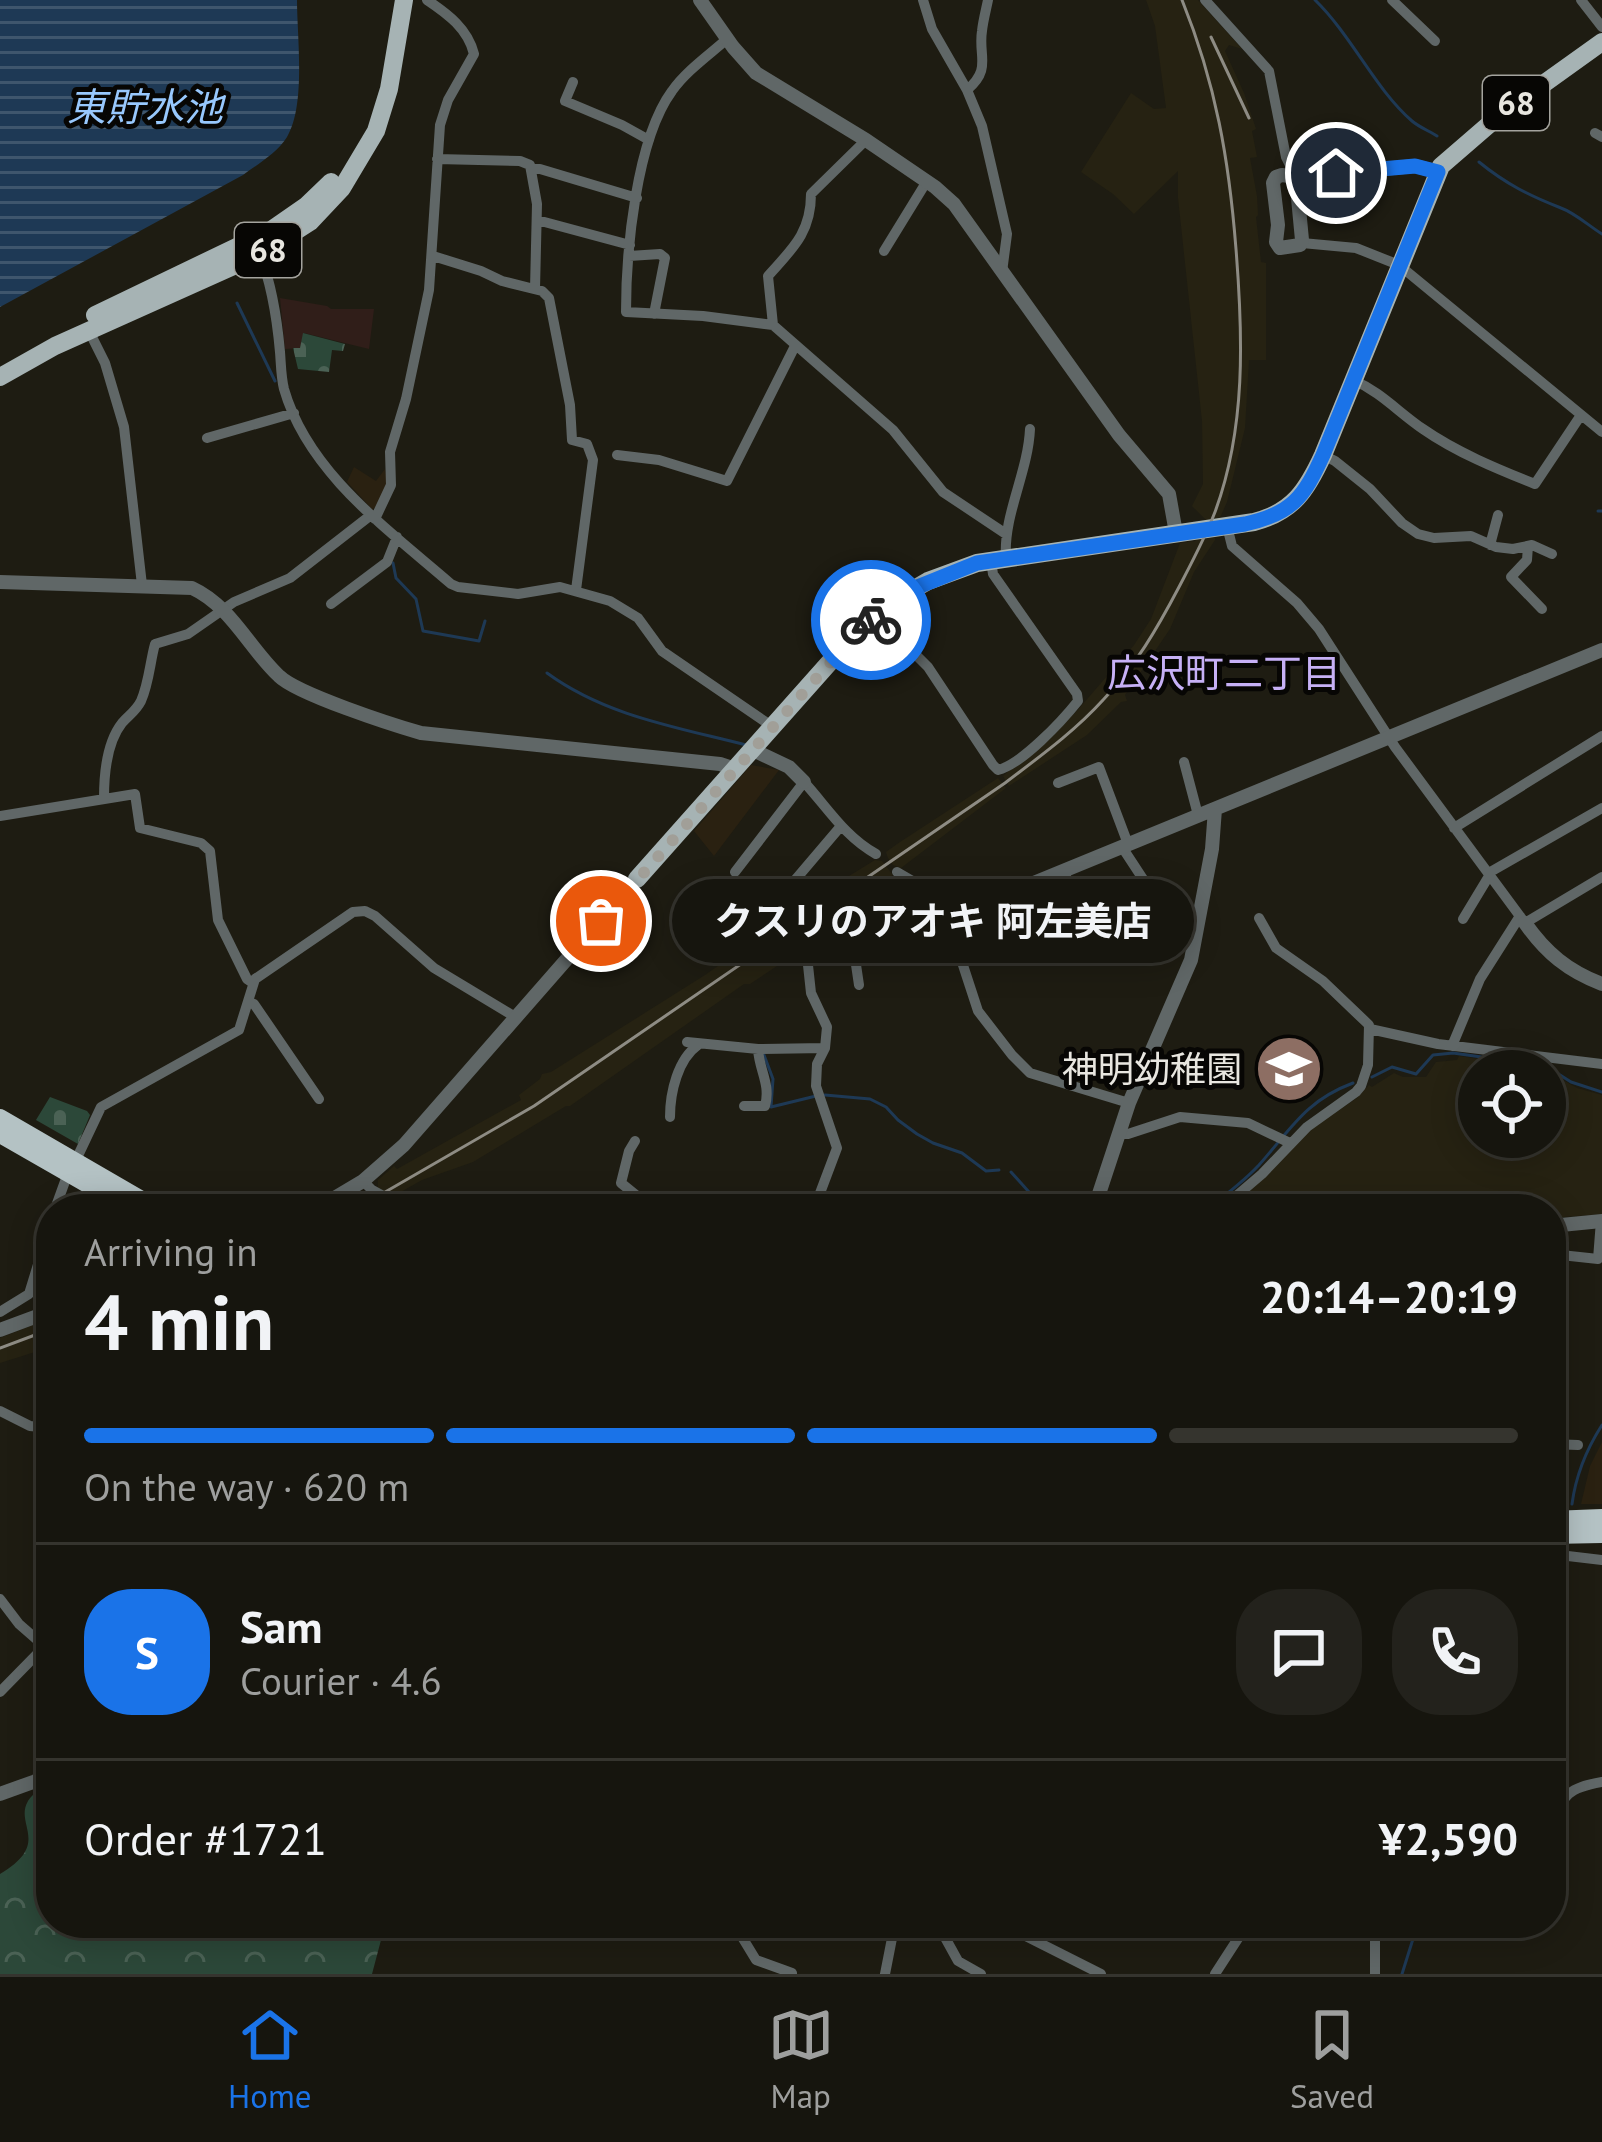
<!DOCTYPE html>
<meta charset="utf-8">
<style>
:root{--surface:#16150e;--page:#23221c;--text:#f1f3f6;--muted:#9e9f9e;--line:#35342e;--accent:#1a73e8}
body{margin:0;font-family:"PT Sans","Noto Sans JP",sans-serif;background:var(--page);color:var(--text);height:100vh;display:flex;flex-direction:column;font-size:45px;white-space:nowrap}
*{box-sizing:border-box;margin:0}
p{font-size:39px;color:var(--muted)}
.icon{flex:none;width:66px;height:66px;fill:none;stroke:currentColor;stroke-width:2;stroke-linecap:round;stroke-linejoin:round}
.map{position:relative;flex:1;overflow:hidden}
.details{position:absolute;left:36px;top:1194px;width:1530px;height:744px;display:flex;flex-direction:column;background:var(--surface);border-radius:48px;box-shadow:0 6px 30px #0003,0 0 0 3px var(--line)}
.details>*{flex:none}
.controls{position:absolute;left:1458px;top:1050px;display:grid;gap:24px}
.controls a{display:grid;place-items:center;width:108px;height:108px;border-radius:50%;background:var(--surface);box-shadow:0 6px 30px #0003,0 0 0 3px var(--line);font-size:60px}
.pin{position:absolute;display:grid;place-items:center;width:102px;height:102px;color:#fff;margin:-51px;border:6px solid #fff;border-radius:50%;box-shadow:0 3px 12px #0007}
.courier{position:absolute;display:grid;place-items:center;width:120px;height:120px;margin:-60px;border:9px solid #1a73e8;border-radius:50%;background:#fff;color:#222;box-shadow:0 3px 15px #0007}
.bubble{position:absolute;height:84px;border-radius:42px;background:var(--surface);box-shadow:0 6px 30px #0003,0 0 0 3px var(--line);font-size:39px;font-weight:700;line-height:84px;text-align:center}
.summary em{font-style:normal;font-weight:700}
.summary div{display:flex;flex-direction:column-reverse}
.summary{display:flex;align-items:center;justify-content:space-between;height:204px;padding:0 48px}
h1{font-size:78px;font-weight:700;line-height:90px}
.bar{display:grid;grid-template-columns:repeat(4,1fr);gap:18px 12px;align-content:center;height:144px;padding:0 48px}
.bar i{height:15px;border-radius:9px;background:var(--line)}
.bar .active{background:var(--accent)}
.bar p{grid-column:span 4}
.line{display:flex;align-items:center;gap:30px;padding:0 48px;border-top:3px solid var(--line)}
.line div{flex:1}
.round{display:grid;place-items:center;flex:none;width:126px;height:126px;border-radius:48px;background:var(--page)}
.tabs{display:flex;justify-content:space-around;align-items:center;height:168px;border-top:3px solid var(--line);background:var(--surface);font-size:33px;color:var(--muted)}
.tabs a{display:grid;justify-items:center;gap:6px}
.tabs .active{color:var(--accent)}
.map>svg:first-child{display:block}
.commercial{fill:#2a2111}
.industrial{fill:#301e19}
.built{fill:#262212;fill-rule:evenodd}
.forest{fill:url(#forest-crowns)}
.cemetery{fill:url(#cemetery-stones)}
.water{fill:url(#water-rules)}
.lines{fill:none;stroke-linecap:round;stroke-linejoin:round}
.stream{stroke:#1e3955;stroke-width:3}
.minor{stroke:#606767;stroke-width:10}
.tertiary{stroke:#606767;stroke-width:14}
.primary{stroke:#a6b3b4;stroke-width:18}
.trunk{stroke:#b4c2c4;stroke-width:18}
.rail{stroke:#8e8c84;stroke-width:3}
.done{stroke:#a19f98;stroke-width:12;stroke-dasharray:0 21.6}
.route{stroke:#1a73e8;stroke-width:15}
.labels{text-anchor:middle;stroke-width:10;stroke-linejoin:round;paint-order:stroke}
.shield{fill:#070604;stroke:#a4a39e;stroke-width:3}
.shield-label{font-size:33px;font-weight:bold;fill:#e8e6e0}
.poi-label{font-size:36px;fill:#e8e6e0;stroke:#070604;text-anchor:end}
.water-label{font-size:39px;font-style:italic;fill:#98c8fd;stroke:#070604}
.neighbourhood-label{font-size:39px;fill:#c6b0f6;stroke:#070604}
</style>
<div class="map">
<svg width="1602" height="1974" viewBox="0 0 1602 1974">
<defs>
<pattern id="forest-crowns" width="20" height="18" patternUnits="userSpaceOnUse" patternTransform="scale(3)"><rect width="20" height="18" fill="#2c4839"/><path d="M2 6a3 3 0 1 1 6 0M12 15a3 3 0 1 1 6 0" fill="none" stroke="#4b6255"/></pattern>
<pattern id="cemetery-stones" width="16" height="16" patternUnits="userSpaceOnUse" patternTransform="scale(3)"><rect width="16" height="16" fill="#2c4839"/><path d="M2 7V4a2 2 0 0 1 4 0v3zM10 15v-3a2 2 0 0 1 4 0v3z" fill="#4b6255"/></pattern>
<pattern id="water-rules" width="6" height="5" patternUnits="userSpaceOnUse" patternTransform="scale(3)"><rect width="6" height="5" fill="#1e3955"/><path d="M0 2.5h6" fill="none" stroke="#3f566d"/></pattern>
</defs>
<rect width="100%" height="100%" fill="#1e1c12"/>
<!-- commercial -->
<path class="commercial" d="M 354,467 L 376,481 L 385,469 L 388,485 L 377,507 L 372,509 L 347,482 Z
M 751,765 L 779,770 L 714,856 L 694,831 Z
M 1602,1442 L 1602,1504 L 1581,1504 L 1590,1466 Z"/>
<!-- industrial -->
<path class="industrial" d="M 280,298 L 327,306 L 331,309 L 374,309 L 369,349 L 304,333 L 300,348 L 285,349 Z"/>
<!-- built -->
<path class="built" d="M 1146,0 L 1198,0 L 1242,49 L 1229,45 L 1225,51 L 1244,93 L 1256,129 L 1252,131 L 1257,157 L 1250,158 L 1257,196 L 1258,215 L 1256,217 L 1261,262 L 1266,263 L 1266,360 L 1249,360 L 1245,428 L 1227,502 L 1219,520 L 1207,521 L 1192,506 L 1203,484 L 1202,421 L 1178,198 L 1178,171 L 1134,214 L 1113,194 L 1081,172 L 1131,93 L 1154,109 L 1166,108 L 1155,26 Z
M 1215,535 L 1215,540 L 1194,572 L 1170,629 L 1125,695 L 1127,701 L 1121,702 L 1087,735 L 1009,786 L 1003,776 L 1075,713 L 1134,645 L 1151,619 L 1180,543 L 1195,541 L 1200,536 Z
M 998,778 L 1006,788 L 901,868 L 893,865 L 888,858 L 886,852 L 900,842 Z
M 875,860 L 882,861 L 893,875 L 795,941 L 797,944 L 788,954 L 793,961 L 777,966 L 750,984 L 744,984 L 570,1106 L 566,1106 L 473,1162 L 422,1180 L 392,1197 L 378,1189 L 378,1180 L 394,1166 L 397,1169 L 521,1100 L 519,1095 L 540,1079 L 542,1074 L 551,1072 L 705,975 L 768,931 L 766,927 Z
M 1459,1056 L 1542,1068 L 1577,1088 L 1602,1095 L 1602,1214 L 1551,1218 L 1551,1209 L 1230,1209 L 1262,1174 L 1311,1129 L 1357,1098 L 1369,1085 L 1372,1087 L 1394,1073 L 1403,1077 L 1426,1077 L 1436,1062 L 1457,1060 ZM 1479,1071 L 1545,1071 L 1545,1137 L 1479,1137 Z
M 51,1318 L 51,1347 L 0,1363 L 0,1338 Z"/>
<!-- forest -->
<path class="forest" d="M 51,1782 L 51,1923 L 356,1923 L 381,1940 L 372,1974 L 0,1974 L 0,1874 C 52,1843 14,1825 28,1801 C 33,1793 44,1787 51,1782 Z"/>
<!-- cemetery -->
<path class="cemetery" d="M 303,333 L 345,344 L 343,351 L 332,350 L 329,372 L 298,369 L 293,348 L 300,348 Z
M 50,1097 L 87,1111 L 90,1115 L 78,1144 L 36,1120 Z"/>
<!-- water -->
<path class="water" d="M 0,0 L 297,0 C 297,37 306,105 287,137 C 277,153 258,164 243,175 L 0,307 Z"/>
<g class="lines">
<!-- stream -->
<path class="stream" d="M 1315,0 C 1352,36 1375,89 1412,121 C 1419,127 1429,131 1437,136
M 1479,162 C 1506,184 1530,196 1561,208 C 1575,213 1589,226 1602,234
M 237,303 L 275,381
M 1598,511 L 1602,511
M 393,563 L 396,578 L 416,599 L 423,631 L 479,641 L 485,621
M 547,673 C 606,716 676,727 746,745
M 764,1055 L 773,1079 L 771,1107 L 816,1096
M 1372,1077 L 1392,1067 L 1416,1074 L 1433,1055 L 1453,1053 L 1546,1066 L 1571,1082 L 1602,1092
M 825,1095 L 870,1099 L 886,1107 L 898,1120 L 917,1134 L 933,1143 L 962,1153 L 986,1171 L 999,1170
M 1011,1172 L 1029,1192 L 1050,1209
M 1207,1209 C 1226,1195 1243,1182 1259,1165 C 1291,1129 1305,1101 1353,1083
M 1572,1504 C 1576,1474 1586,1450 1602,1425
M 1551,1579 L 1557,1558
M 1402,1974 L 1418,1923"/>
<!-- minor -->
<path class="minor" d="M 923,0 L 932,29 L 967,90 L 982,126 L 1007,234 L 1002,272
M 1205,0 L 1269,71 L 1286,157 L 1296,177
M 1392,0 L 1435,41
M 1581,0 L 1602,27
M 727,39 C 709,55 686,71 672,91 C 636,140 626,252 626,312 L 703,316 L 773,325 L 893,430 L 943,492 L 1006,534
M 573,82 L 565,101 L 622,125 L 649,140
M 967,90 C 992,69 978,56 982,31 C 983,21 986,10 988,0
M 1595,133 L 1602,137
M 437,159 L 520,161 L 530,165 L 537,204 L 535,289
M 532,169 L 540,169 L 637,198
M 537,220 L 630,245
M 1302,243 L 1356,248 L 1399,265 L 1602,432
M 884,251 L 927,181
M 259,252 C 272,284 277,318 280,352 C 281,364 281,377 284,389 C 308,473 389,530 451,584 L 458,587 L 518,594 L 560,587 L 610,601 L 638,618 L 662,651 L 773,727
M 433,256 L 481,271 L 502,281 L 542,291 L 549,298 L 570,405 L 572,440 L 587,444 L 593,460 L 576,590
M 629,256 L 660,254 L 665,258 L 654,314
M 773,325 L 768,276 C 792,249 811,233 811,194 L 866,140
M 89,331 L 105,363 L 124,427 L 142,585
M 1353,380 C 1381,392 1398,412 1423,429 C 1456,452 1497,469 1535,484 L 1581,415
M 207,438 L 294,413
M 617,455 L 659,460 L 727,481 L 795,346
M 1323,455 L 1335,461 L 1370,489 L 1402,523 L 1418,534 L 1434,538 L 1471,536 L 1496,547 L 1513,549 L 1532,545 L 1552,554
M 375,519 L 391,485 L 390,452 L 406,399 L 429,290 L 440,125 L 448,100 L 474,54 C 468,29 448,14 427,0
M 1227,526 L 1232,546 L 1297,603 L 1319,629 L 1395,747 L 1525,923 L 1602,877
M 1490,545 L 1498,515
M 1528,546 L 1527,560 L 1511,577 L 1542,609
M 1006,558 C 1003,515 1028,473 1030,429
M 331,604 L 387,562 L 397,537
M 871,619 L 902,641 L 928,667 L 993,765 L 998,770 C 1022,764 1062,721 1078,701 L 1077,694 L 993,574 L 991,561
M 1184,762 L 1198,815
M 1058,783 L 1099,767 L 1128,844
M 104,798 C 104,775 107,742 122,723 C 129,715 136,711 141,701 C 149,683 150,662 155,644 L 188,634 L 234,602 L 290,578 L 371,515
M 0,816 L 135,794 L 140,828 L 201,843 L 210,851 L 218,920 L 247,979 L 253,983
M 1454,828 L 1602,736
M 1122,847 L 1183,940 L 1194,949
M 1063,871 L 1099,939
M 735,872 L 804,782 C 827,807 845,837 876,854
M 897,872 L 928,890 L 938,908
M 790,886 L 841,826
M 1463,919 L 1492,871 L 1602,808
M 845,937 L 855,958 L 859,985
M 1068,949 L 1071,943 L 1094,930
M 248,1002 L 254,1004 L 319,1099
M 1370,1029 L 1438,1044 L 1602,1064
M 687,1042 L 758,1049 L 825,1048
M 1452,1046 L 1480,979 L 1520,916
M 744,1106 L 765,1106 C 771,1084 759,1070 758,1049
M 670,1117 C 670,1092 678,1059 698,1045
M 1118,1134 L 1128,1134 L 1180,1117 L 1248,1123 L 1290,1143
M 635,1141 L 629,1151 L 621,1183 L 637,1196 L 637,1209
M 75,1162 L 101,1107 L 239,1030 L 255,979 L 353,912 L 365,911 L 375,916 L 434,968 L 517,1018
M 363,1181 L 372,1190 L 407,1209
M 226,1197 L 235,1209
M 55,1209 L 68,1173
M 814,1209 L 837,1148 L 816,1086 L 817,1064 L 825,1048 L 827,1027 L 811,993 L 807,956 L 897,911 L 949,909 L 960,956 L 978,1011 L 1012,1055 L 1030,1073 L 1129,1103
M 1221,1209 L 1262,1174 L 1307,1127 L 1356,1092 L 1361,1086 L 1368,1065 L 1369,1025 L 1323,981 L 1276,948 L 1259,918
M 1561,1255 L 1598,1259 L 1601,1221
M 0,1312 L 29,1294 L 51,1222
M 0,1411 L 30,1426 L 51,1428
M 1551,1444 L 1578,1445
M 1551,1554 L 1602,1560
M 0,1599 L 19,1624 L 51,1652
M 0,1692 L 45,1646
M 1551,1825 C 1564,1794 1568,1788 1602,1782
M 937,1923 L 958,1961 L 981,1974
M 1000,1923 L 1101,1974
M 742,1937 L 756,1960 L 792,1973
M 885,1974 L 895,1923
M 1215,1974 L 1248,1923
M 1375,1974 L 1375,1923"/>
<!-- tertiary -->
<path class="tertiary" d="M 700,0 L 733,47 L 756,73 L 866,140 L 935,187 L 954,204 L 1119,435 L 1169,494 L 1176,533
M 1282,175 L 1296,177 L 1302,240 L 1300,245 L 1280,248 L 1276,242 L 1278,225 L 1273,183 L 1276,177 Z
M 1296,177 L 1415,166 L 1438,172
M 0,582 L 192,588 C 231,606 249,648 279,676 C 297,694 393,725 421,733 L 720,764 L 735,769
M 753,750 L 789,767 L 804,782
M 949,909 L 1024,887 L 1602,650
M 1525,923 C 1546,953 1568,971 1602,984
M 316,1209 L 363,1181 L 404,1145 L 637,879
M 1094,1209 L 1129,1103 L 1191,960 L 1212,849 L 1215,809
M 1551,1226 L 1602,1221
M 0,1330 L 51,1311
M 0,1794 L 36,1781 L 51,1770"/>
<!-- primary -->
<path class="primary" d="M 95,315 L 270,231 L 306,206 L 331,182
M 0,377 L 55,346 L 260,254 L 310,222 L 342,188 L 376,131 L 389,89 L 404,0
M 637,879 L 845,645 L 882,609 L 897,599 L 928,581 L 977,563 L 1254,522 C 1293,512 1307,490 1323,455 L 1441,166 L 1500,115 L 1602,42"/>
<!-- trunk -->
<path class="trunk" d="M 0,1118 L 157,1209
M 0,1134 L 131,1209
M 1551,1520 L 1602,1518
M 1551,1535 L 1602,1534"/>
<!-- rail -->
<path class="rail" d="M 1211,37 L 1249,118
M 349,1209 L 380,1195 L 534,1106 L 1005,783 C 1039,757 1074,732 1103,700 C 1135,667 1158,627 1179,587 C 1192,562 1205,538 1215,512 C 1246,428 1243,337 1236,249 C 1229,160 1216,84 1182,0
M 0,1348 L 51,1329"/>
</g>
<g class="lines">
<!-- done -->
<path class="done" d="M 601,921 L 845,646 L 871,620"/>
<!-- route -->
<path class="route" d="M 871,620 L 915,588 L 977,563 L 1245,524 C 1292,514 1304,497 1323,455 L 1438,172 L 1415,166 L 1336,173"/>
</g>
<!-- icons -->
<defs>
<g id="school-disc" transform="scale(3.45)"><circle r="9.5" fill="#8d6e63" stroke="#070604"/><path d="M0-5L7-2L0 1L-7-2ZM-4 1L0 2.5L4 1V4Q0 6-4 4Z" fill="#fff"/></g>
</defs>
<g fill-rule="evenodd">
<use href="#school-disc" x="1289" y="1069"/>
</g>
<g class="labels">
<!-- shield labels -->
<g class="shield">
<rect x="1483" y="76" width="66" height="54" rx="9"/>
<rect x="235" y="223" width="66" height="54" rx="9"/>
</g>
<g class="shield-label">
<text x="1516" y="115">68</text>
<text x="268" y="262">68</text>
</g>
<!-- poi labels -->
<g class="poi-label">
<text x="1242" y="1082">神明幼稚園</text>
</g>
<!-- water labels -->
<g class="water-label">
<text x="145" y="121">東貯水池</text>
</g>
<!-- neighbourhood labels -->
<g class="neighbourhood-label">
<text x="1224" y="687">広沢町二丁目</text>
</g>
</g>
</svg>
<div class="controls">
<a><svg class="icon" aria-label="locate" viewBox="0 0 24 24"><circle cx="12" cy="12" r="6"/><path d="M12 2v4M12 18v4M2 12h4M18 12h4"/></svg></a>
</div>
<div class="pin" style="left:601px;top:921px;background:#ea580c"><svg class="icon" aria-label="bag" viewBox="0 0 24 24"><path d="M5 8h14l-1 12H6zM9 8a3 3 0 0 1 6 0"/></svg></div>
<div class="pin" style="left:1336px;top:173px;background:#1f2937"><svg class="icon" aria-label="home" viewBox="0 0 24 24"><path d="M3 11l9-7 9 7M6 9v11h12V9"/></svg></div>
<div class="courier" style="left:871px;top:620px"><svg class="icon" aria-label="bike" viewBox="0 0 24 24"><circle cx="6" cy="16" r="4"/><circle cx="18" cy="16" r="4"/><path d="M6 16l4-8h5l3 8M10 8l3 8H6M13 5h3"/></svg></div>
<div class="bubble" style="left:672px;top:879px;width:522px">クスリのアオキ 阿左美店</div>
<section class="details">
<div class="summary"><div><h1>4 min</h1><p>Arriving in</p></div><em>20:14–20:19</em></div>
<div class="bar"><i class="active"></i><i class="active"></i><i class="active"></i><i></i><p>On the way · 620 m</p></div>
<div class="line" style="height:216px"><b class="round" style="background:var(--accent);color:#fff">S</b><div><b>Sam</b><p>Courier · 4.6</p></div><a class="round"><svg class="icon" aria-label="chat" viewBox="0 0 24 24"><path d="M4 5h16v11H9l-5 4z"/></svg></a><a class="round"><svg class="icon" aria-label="phone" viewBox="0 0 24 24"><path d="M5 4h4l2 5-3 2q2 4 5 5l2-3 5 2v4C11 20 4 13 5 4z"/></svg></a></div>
<div class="line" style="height:156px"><div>Order #1721</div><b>¥2,590</b></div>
</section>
</div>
<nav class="tabs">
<a class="active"><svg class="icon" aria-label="home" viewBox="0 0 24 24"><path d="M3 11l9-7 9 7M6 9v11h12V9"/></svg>Home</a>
<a><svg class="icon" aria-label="map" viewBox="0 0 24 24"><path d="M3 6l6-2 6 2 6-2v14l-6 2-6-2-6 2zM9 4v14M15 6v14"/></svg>Map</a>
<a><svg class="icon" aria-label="saved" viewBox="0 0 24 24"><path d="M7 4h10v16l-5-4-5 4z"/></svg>Saved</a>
</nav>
